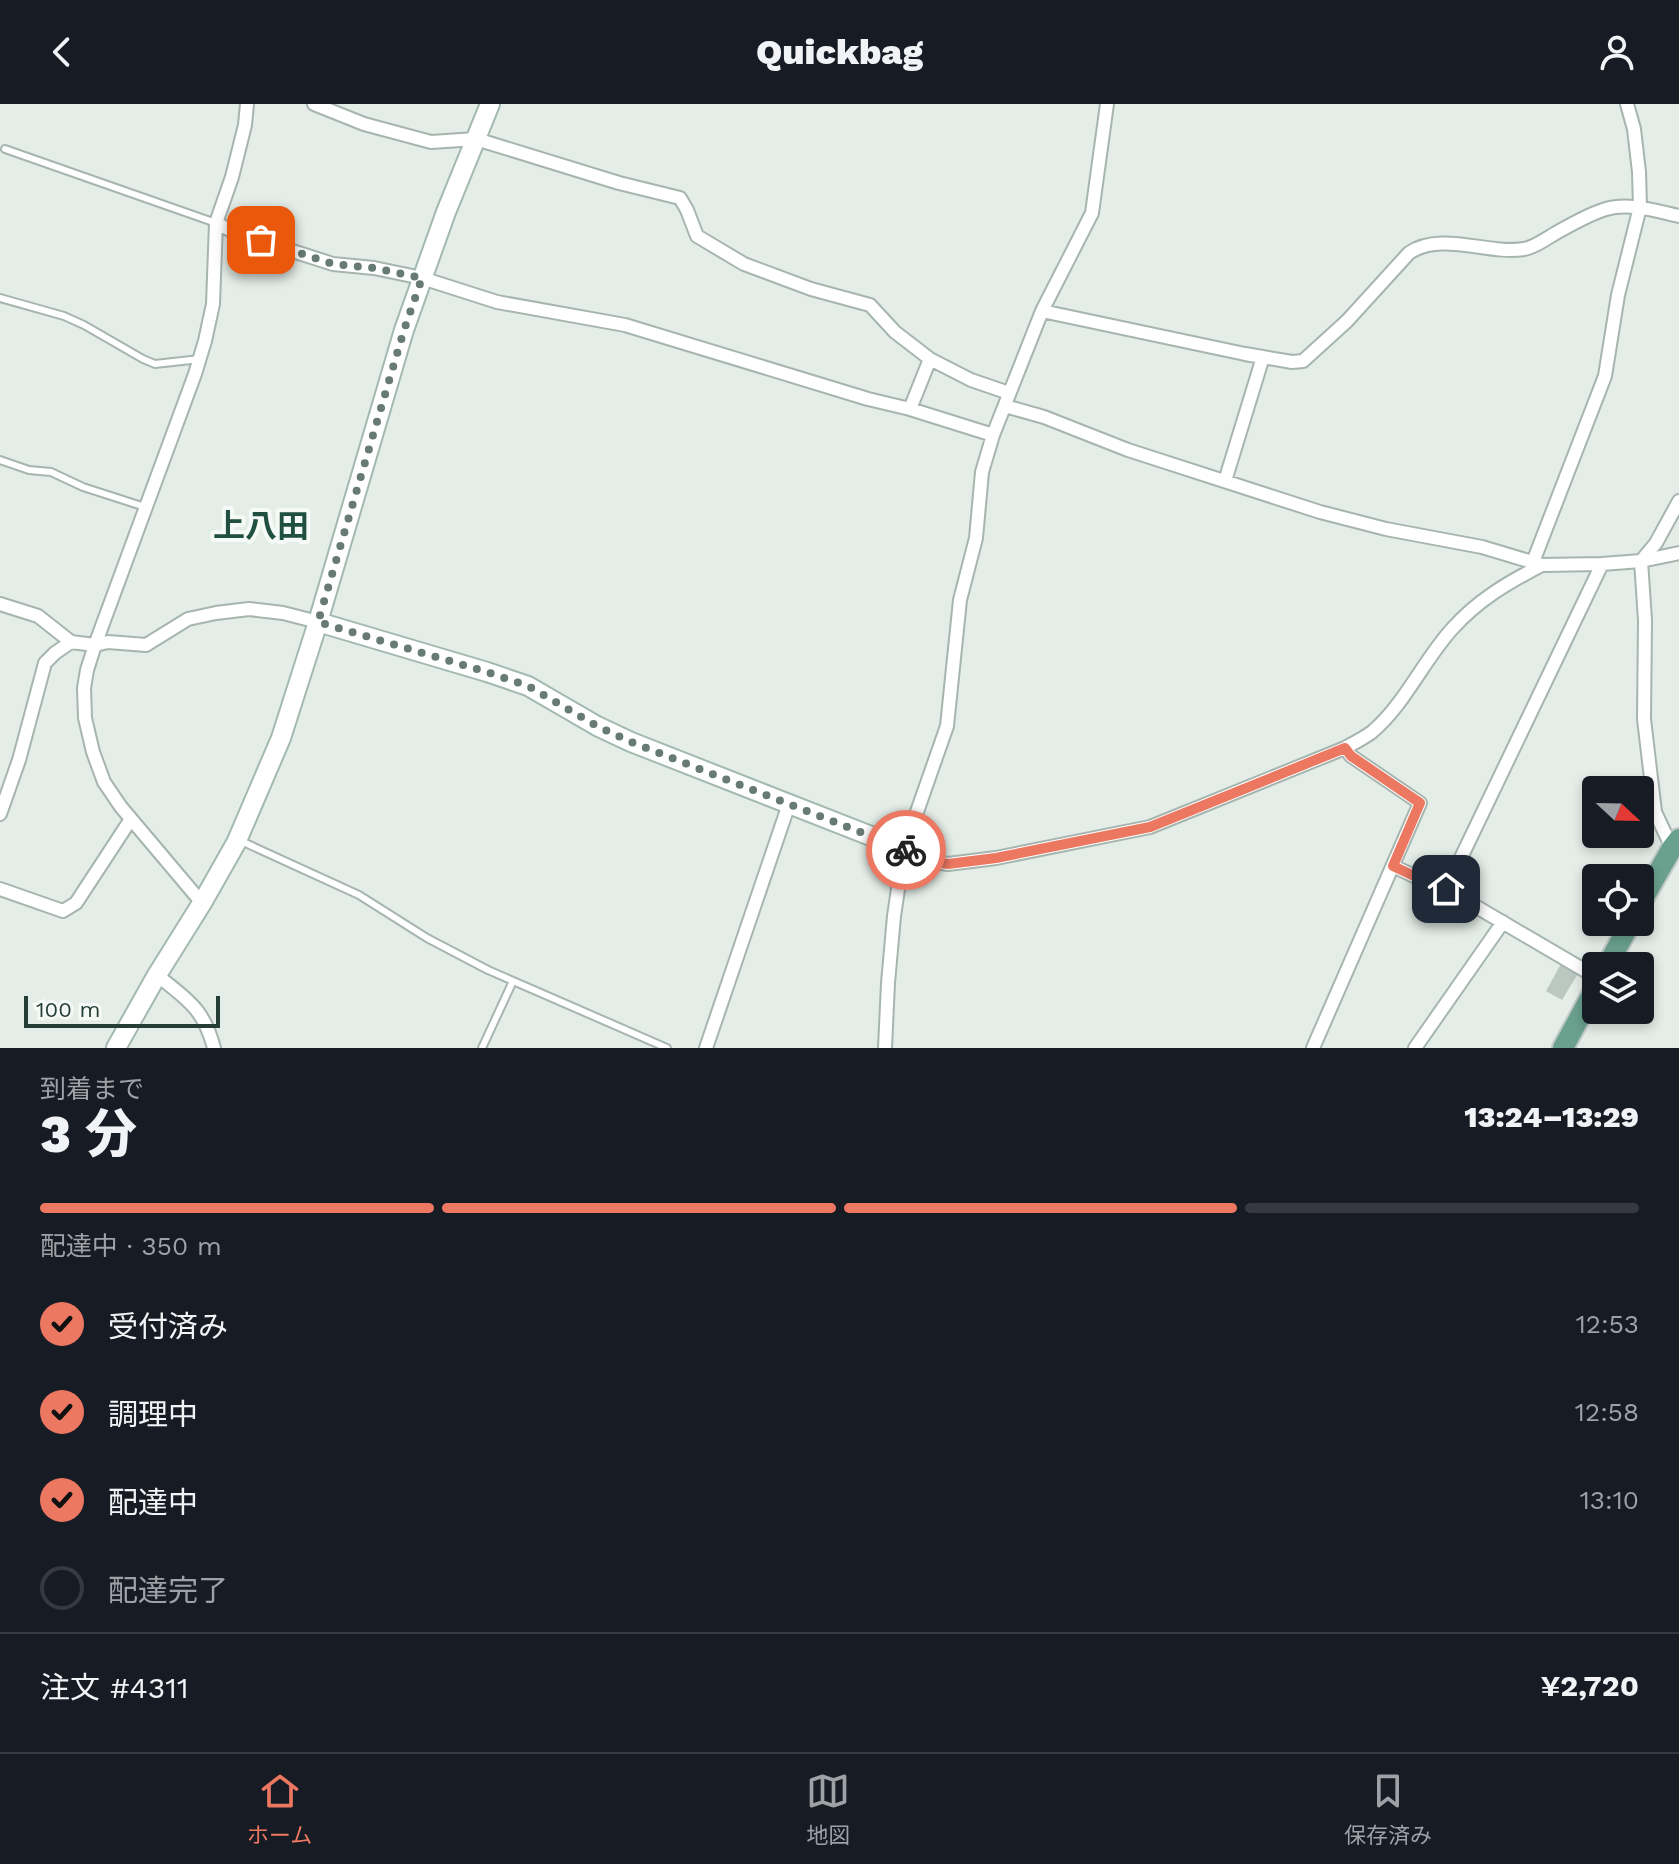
<!DOCTYPE html>
<html lang="ja">
<meta charset="utf-8">
<style>
:root{--surface:#171b24;--page:#20242c;--text:#f1f3f6;--muted:#9ea1a6;--line:#363941;--accent:#ed7862}
body{margin:0;font-family:"Work Sans","Noto Sans JP",sans-serif;background:var(--page);color:var(--text);height:100vh;display:flex;flex-direction:column;font-size:30px;white-space:nowrap}
*{box-sizing:border-box;margin:0}
p{font-size:26px;color:var(--muted)}
.icon{flex:none;width:44px;height:44px;fill:none;stroke:currentColor;stroke-width:2;stroke-linecap:round;stroke-linejoin:round}
.map{position:relative;height:944px;overflow:hidden}
.panel{display:flex;flex-direction:column;background:var(--surface);flex:1}
.panel>*{flex:none}
.needle{width:52px;rotate:112deg}
.tools{position:absolute;left:1582px;top:672px;display:grid;gap:16px}
.tools a{display:grid;place-items:center;width:72px;height:72px;border-radius:8px;background:var(--surface);box-shadow:0 4px 12px #0003;font-size:40px}
.scale{position:absolute;left:24px;bottom:20px;width:196px;box-sizing:border-box;padding-left:8px;border:4px solid #243e35;border-top:0;font-size:22px;line-height:28px;white-space:nowrap;color:#243e35;-webkit-text-stroke:6px #f5faf7;paint-order:stroke}
.pin{position:absolute;display:grid;place-items:center;width:68px;height:68px;color:#fff;margin:-34px;border-radius:16px;box-shadow:0 4px 12px #0006}
.courier{position:absolute;display:grid;place-items:center;width:80px;height:80px;margin:-40px;border:6px solid #ed7862;border-radius:50%;background:#fff;color:#222;box-shadow:0 2px 10px #0007}
.head em{font-style:normal;font-weight:800}
.head div{display:flex;flex-direction:column-reverse}
.head{display:flex;align-items:center;justify-content:space-between;height:136px;padding:0 40px}
h1{font-size:52px;font-weight:800;line-height:60px}
.bar{display:grid;grid-template-columns:repeat(4,1fr);gap:12px 8px;align-content:center;height:96px;padding:0 40px}
.bar i{height:10px;border-radius:6px;background:var(--line)}
.bar .current{background:var(--accent)}
.bar p{grid-column:span 4}
.line{display:flex;align-items:center;gap:20px;padding:0 40px;border-top:2px solid var(--line)}
.line div{flex:1}
ol{padding:0 40px;list-style:none}
li{display:flex;align-items:center;gap:24px;height:88px}
li p{margin-inline-start:auto}
li .icon{padding:8px;border-radius:50%;background:var(--accent);color:#111;stroke-width:4}
li:last-child{color:var(--muted)}
li i{width:44px;height:44px;border:4px solid var(--line);border-radius:50%}
header{display:flex;justify-content:space-between;align-items:center;height:104px;padding:0 40px;background:var(--surface);font-size:36px;font-weight:800}
.tabs{display:flex;justify-content:space-around;align-items:center;height:112px;border-top:2px solid var(--line);background:var(--surface);font-size:22px;color:var(--muted)}
.tabs a{display:grid;justify-items:center;gap:4px}
.tabs .current{color:var(--accent)}
.map>svg:first-child{display:block}
.building{fill:#bac8c1}
.lines{fill:none;stroke-linecap:round;stroke-linejoin:round}
.lane-casing{stroke:#a7b5af;stroke-width:10}
.street-casing{stroke:#a7b5af;stroke-width:16}
.secondary-casing{stroke:#a3b9af;stroke-width:22}
.primary-casing{stroke:#c2c9c6;stroke-width:24}
.lane{stroke:#fff;stroke-width:6}
.street{stroke:#fff;stroke-width:12}
.secondary{stroke:#fff;stroke-width:18}
.primary{stroke:#6aa18e;stroke-width:20}
.done{stroke:#677b74;stroke-width:8;stroke-dasharray:0 14.4}
.route{stroke:#ed7862;stroke-width:10}
.labels{text-anchor:middle;stroke-width:8;stroke-linejoin:round;paint-order:stroke}
.quarter-label{font-size:32px;font-weight:bold;fill:#205040;stroke:#f5faf7}
</style>
<header><svg class="icon" aria-label="back" viewBox="0 0 24 24"><path d="M15 5l-7 7 7 7"/></svg>Quickbag<svg class="icon" aria-label="person" viewBox="0 0 24 24"><circle cx="12" cy="8" r="4"/><path d="M4 21q1-7 8-7t8 7"/></svg></header>
<div class="map">
<svg width="1679" height="944" viewBox="0 0 1679 944">
<rect width="100%" height="100%" fill="#e4ede8"/>
<!-- building -->
<path class="building" d="M 1562,858 L 1579,868 L 1562,896 L 1546,887 Z"/>
<g class="lines">
<!-- lane casing -->
<g class="lane-casing">
<path id="lane" d="M 5,45 L 216,119
M 0,194 L 64,212 L 84,221 L 143,255 L 155,260 L 200,255
M 0,356 L 29,366 L 51,368 L 83,383 L 145,403
M 241,737 L 359,791 L 427,834 L 488,866 L 667,944
M 482,944 L 513,877"/>
</g>
<!-- street casing -->
<g class="street-casing">
<path id="street" d="M 314,0 L 364,20 L 431,38 L 476,35 L 619,79 L 680,94 L 687,106 L 697,132 L 744,160 L 811,185 L 870,201 L 895,228 L 930,255 L 971,276 L 1009,289
M 216,119 L 236,129 L 333,160 L 374,164 L 422,174 L 497,198 L 625,221 L 868,295 L 910,305 L 993,331
M 1042,207 L 1245,250 L 1292,258 L 1303,257 L 1347,217 L 1409,149 C 1441,127 1489,151 1524,145 C 1536,143 1545,135 1556,129 C 1572,120 1589,110 1606,105 C 1629,98 1656,107 1679,112
M 1005,302 L 1044,313 L 1128,346 L 1320,408 L 1386,425 L 1482,443 L 1542,461 L 1602,460 L 1641,457 L 1679,449
M 910,305 L 930,255
M 1225,377 L 1263,253
M 1533,458 L 1605,272 L 1618,191 L 1640,103 L 1639,68 L 1634,25 L 1627,0
M 0,500 L 38,512 L 71,538 L 95,541 L 108,538 L 146,541 L 188,515 L 216,509 L 249,505 L 283,509 L 318,518
M 0,710 L 19,656 L 45,559 L 55,549 L 71,538
M 1672,744 L 1655,708 L 1644,615 L 1645,516 L 1641,457 L 1656,439 L 1679,397
M 904,745 L 914,754 L 948,760 L 996,754 L 1150,723 L 1345,644 C 1354,639 1364,634 1372,628 C 1405,600 1423,557 1452,525 C 1478,496 1507,479 1542,461
M 1393,762 L 1433,781 L 1446,785 L 1596,873
M 0,785 L 63,807 L 76,799 L 131,715
M 1446,785 L 1602,460
M 202,799 L 121,703 L 104,678 L 93,648 L 85,614 L 84,584 L 87,566 L 95,541 L 195,270 L 205,237 L 213,200 L 216,119 L 232,73 L 245,21 L 247,0
M 157,871 C 187,896 203,903 214,944
M 706,944 L 789,700
M 885,944 L 888,879 L 894,812 L 904,745 L 947,622 L 960,496 L 976,434 L 982,368 L 993,331 L 1042,207 L 1092,109 L 1107,0
M 1313,944 L 1420,699 L 1351,652 L 1345,644
M 1415,944 L 1503,818"/>
</g>
<!-- secondary casing -->
<g class="secondary-casing">
<path id="secondary" d="M 318,518 L 487,568 L 528,582 L 597,622 L 631,638 L 904,745
M 116,944 L 157,871 L 202,799 L 236,739 L 281,634 L 318,518 L 404,226 L 446,108 L 490,0"/>
</g>
<!-- primary casing -->
<g class="primary-casing">
<path id="primary" d="M 1640,800 L 1672,744 L 1679,735
M 1607,862 L 1631,818
M 1563,944 L 1596,883"/>
</g>
<!-- lane -->
<use href="#lane" class="lane"/>
<!-- street -->
<use href="#street" class="street"/>
<!-- secondary -->
<use href="#secondary" class="secondary"/>
<!-- primary -->
<use href="#primary" class="primary"/>
</g>
<g class="lines">
<!-- done -->
<path class="done" d="M 261,136 L 333,160 L 374,164 L 422,174 L 404,226 L 318,518 L 487,568 L 528,582 L 597,622 L 631,638 L 906,746"/>
<!-- route -->
<path class="route" d="M 906,746 L 914,754 L 948,760 L 996,754 L 1150,723 L 1345,644 L 1351,652 L 1420,699 L 1393,762 L 1433,781 L 1446,785"/>
</g>
<g class="labels">
<!-- quarter labels -->
<g class="quarter-label">
<text x="261" y="433">上八田</text>
</g>
</g>
</svg>
<div class="tools">
<a><svg class="needle" viewBox="-14 -14 28 28"><path d="M0-13l5 13h-10z" fill="#e53935"/><path d="M0 13l5-13h-10z" fill="#9ea1a6"/></svg></a>
<a><svg class="icon" aria-label="locate" viewBox="0 0 24 24"><circle cx="12" cy="12" r="6"/><path d="M12 2v4M12 18v4M2 12h4M18 12h4"/></svg></a>
<a><svg class="icon" aria-label="layers" viewBox="0 0 24 24"><path d="M12 4l9 5-9 5-9-5zM3 14l9 5 9-5"/></svg></a>
</div>
<div class="scale">100 m</div>
<div class="pin" style="left:261px;top:136px;background:#ea580c"><svg class="icon" aria-label="bag" viewBox="0 0 24 24"><path d="M5 8h14l-1 12H6zM9 8a3 3 0 0 1 6 0"/></svg></div>
<div class="pin" style="left:1446px;top:785px;background:#1f2937"><svg class="icon" aria-label="home" viewBox="0 0 24 24"><path d="M3 11l9-7 9 7M6 9v11h12V9"/></svg></div>
<div class="courier" style="left:906px;top:746px"><svg class="icon" aria-label="bike" viewBox="0 0 24 24"><circle cx="6" cy="16" r="4"/><circle cx="18" cy="16" r="4"/><path d="M6 16l4-8h5l3 8M10 8l3 8H6M13 5h3"/></svg></div>
</div>
<section class="panel">
<div class="head"><div><h1>3 分</h1><p>到着まで</p></div><em>13:24–13:29</em></div>
<div class="bar"><i class="current"></i><i class="current"></i><i class="current"></i><i></i><p>配達中 · 350 m</p></div>
<ol>
<li><svg class="icon" aria-label="check" viewBox="0 0 24 24"><path d="M5 12l5 5 9-10"/></svg>受付済み<p>12:53</p></li>
<li><svg class="icon" aria-label="check" viewBox="0 0 24 24"><path d="M5 12l5 5 9-10"/></svg>調理中<p>12:58</p></li>
<li><svg class="icon" aria-label="check" viewBox="0 0 24 24"><path d="M5 12l5 5 9-10"/></svg>配達中<p>13:10</p></li>
<li><i></i>配達完了</li>
</ol>
<div class="line" style="height:104px"><div>注文 #4311</div><b>¥2,720</b></div>
</section>
<nav class="tabs">
<a class="current"><svg class="icon" aria-label="home" viewBox="0 0 24 24"><path d="M3 11l9-7 9 7M6 9v11h12V9"/></svg>ホーム</a>
<a><svg class="icon" aria-label="map" viewBox="0 0 24 24"><path d="M3 6l6-2 6 2 6-2v14l-6 2-6-2-6 2zM9 4v14M15 6v14"/></svg>地図</a>
<a><svg class="icon" aria-label="saved" viewBox="0 0 24 24"><path d="M7 4h10v16l-5-4-5 4z"/></svg>保存済み</a>
</nav>
